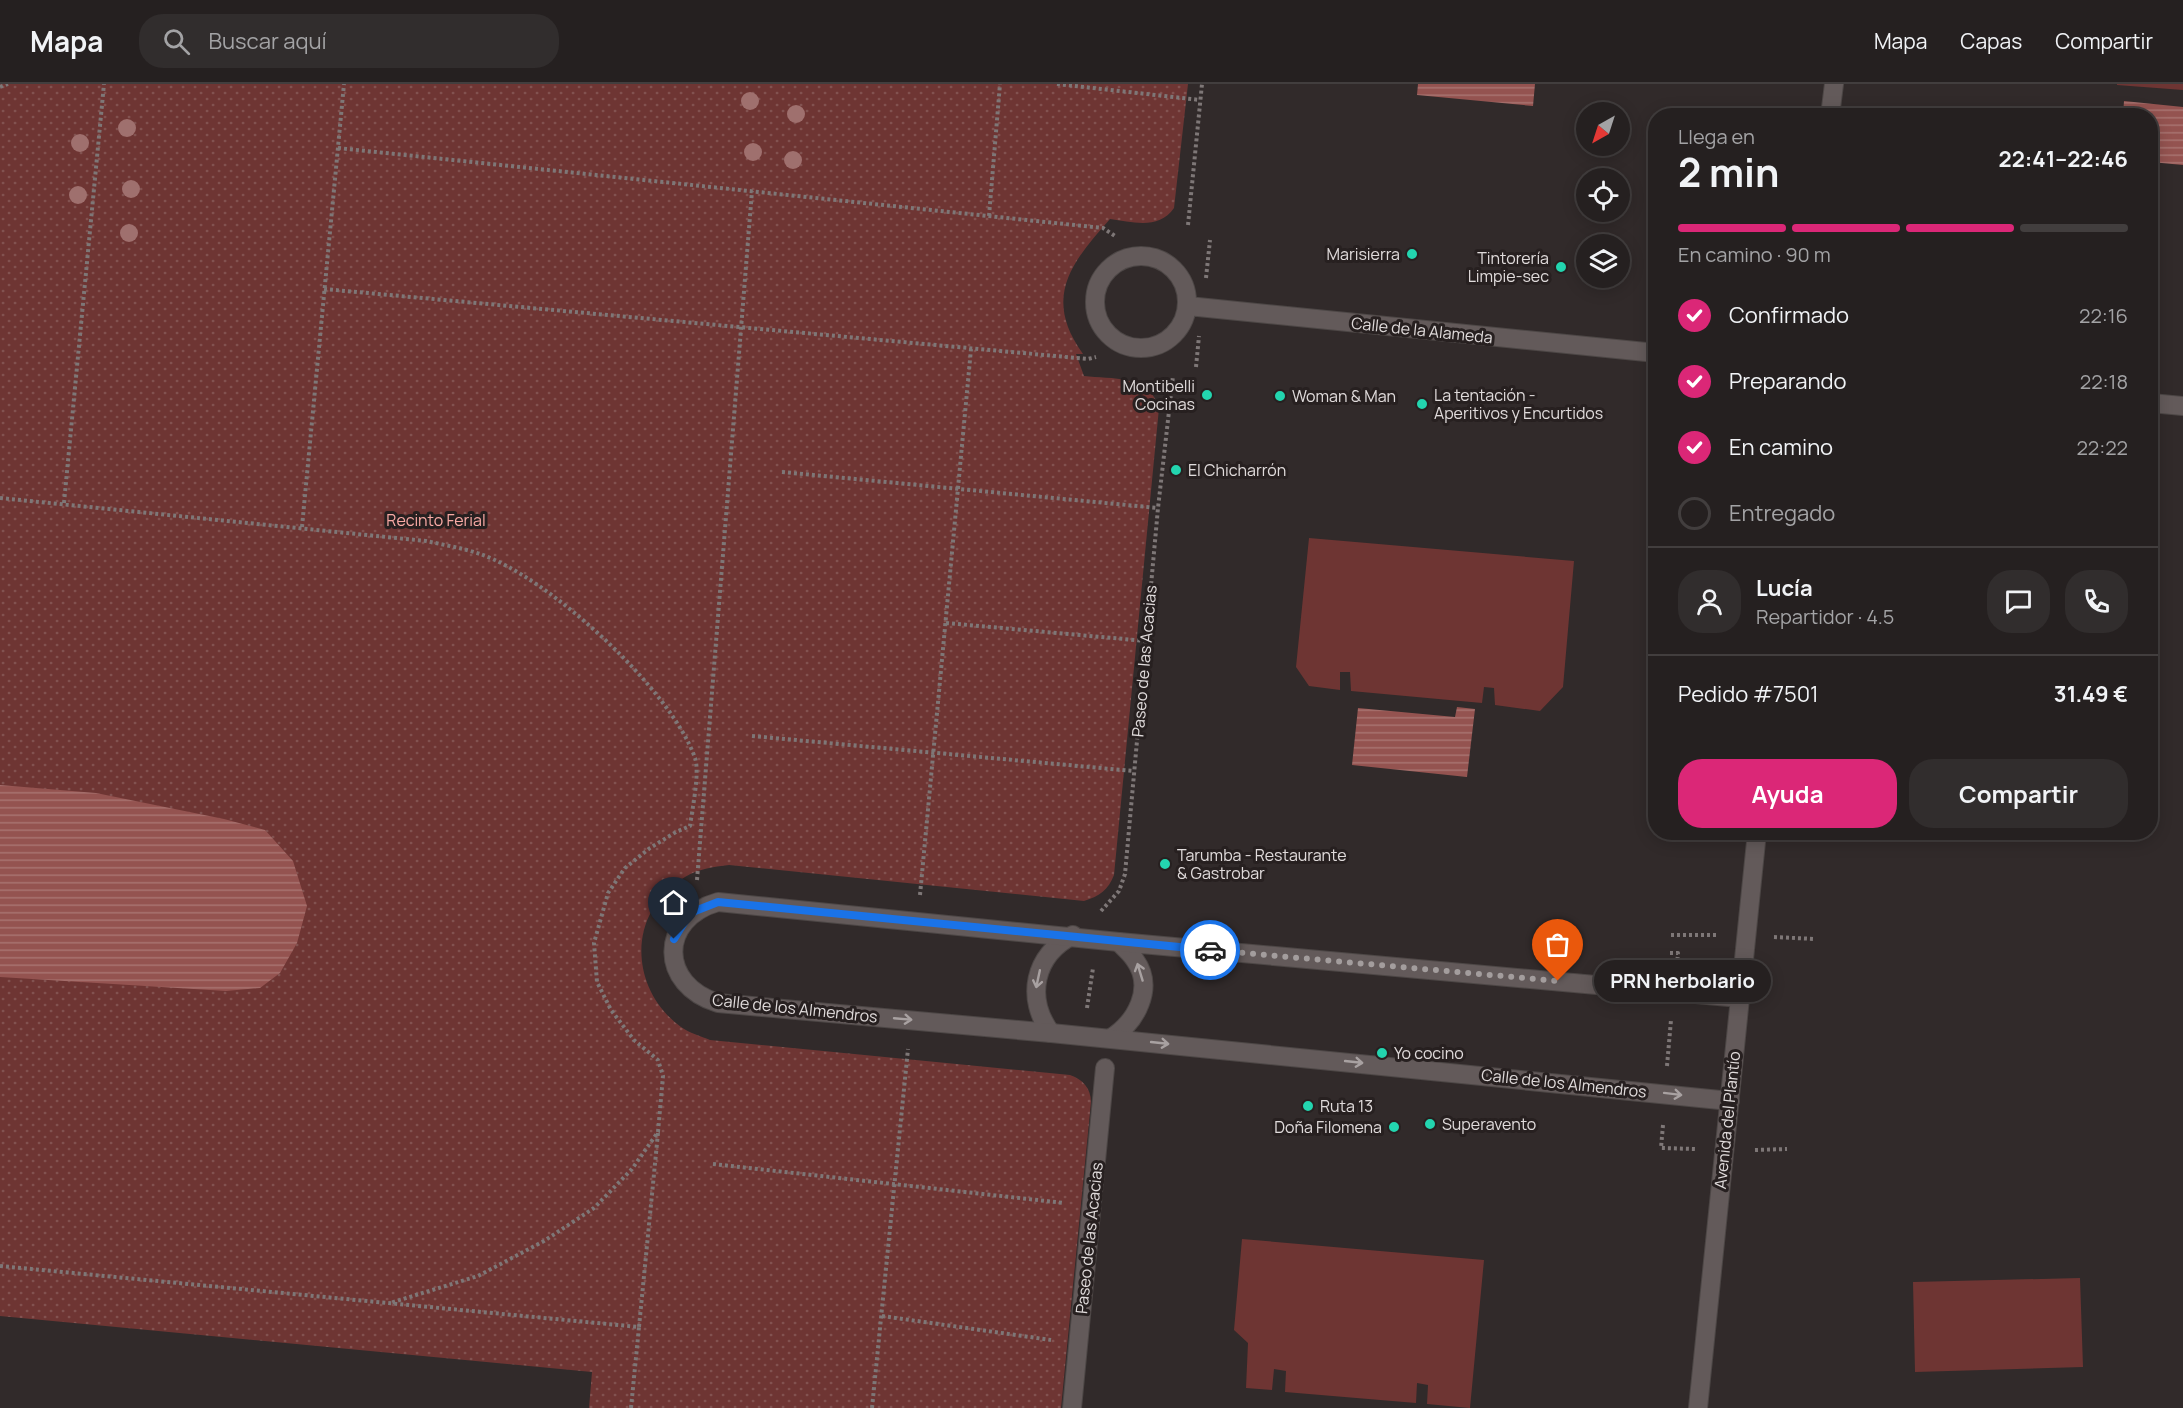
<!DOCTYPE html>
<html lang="es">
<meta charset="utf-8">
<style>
:root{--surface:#252020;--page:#312d2d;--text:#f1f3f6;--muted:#a3a3a5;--line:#423e3e;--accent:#db2777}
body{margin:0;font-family:Manrope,sans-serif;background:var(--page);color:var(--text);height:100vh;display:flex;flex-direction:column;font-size:22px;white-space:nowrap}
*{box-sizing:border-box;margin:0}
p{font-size:20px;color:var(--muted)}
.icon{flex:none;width:33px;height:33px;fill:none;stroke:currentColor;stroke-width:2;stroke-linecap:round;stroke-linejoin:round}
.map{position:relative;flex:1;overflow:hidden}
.drawer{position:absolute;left:1648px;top:24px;width:510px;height:732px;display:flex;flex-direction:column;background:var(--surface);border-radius:24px;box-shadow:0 3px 15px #0003,0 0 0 2px var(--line)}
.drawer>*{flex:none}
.needle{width:39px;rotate:219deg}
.fabs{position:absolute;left:1576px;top:18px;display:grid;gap:12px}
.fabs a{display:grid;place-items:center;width:54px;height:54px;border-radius:50%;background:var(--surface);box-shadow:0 3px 15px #0003,0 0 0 2px var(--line);font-size:30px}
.pin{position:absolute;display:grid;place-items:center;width:51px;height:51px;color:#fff;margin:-62px -26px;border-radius:50% 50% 50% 0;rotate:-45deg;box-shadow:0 0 6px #0007}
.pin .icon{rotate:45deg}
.courier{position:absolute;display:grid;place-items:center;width:60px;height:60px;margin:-30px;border:4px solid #1a73e8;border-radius:50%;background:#fff;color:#222;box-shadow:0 2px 8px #0007}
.bubble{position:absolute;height:42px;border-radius:21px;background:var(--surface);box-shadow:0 3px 15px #0003,0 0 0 2px var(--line);font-size:20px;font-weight:700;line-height:42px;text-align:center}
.summary em{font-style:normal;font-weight:700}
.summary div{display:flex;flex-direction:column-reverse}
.summary{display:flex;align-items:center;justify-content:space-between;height:102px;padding:0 30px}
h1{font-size:39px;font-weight:700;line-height:45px}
.bar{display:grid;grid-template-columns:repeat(4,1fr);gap:9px 6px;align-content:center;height:72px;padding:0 30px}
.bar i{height:8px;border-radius:4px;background:var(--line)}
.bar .current{background:var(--accent)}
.bar p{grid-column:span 4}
.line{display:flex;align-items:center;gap:15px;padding:0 30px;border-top:2px solid var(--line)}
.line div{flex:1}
.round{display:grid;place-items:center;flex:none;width:63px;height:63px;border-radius:24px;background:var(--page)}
ol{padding:0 30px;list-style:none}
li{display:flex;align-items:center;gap:18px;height:66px}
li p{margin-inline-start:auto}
li .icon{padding:6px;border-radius:50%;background:var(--accent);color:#fff;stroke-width:4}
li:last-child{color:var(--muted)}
li i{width:33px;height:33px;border:3px solid var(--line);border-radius:50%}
.cta{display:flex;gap:12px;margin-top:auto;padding:12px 30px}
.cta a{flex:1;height:69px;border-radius:24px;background:var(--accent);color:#fff;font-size:24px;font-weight:700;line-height:69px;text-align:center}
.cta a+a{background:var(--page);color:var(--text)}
header{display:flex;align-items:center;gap:36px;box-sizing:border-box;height:84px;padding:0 30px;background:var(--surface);border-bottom:2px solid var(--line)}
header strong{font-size:28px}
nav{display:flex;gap:33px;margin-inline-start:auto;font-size:21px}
.search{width:420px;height:54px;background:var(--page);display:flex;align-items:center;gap:15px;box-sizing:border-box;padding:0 21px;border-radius:24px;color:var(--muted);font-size:22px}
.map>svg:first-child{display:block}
.grass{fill:#6e3533}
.park{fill:url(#park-dots)}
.water{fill:url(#water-rules)}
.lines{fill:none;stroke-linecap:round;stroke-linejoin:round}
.service-casing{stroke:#4d4746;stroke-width:20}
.pedestrian-casing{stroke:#4d4746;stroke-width:20}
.minor-casing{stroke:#4d4746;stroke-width:20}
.tertiary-casing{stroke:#4d4746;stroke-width:20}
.path{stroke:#7e7777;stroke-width:4;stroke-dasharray:3 3;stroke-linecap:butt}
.service{stroke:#635a5a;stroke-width:18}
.pedestrian{stroke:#635a5a;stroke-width:18}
.minor{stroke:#635a5a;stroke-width:18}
.tertiary{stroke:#635a5a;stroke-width:18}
.tree{fill:#9f706e}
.oneway{stroke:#a8a1a1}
.done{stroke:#a39d9d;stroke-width:6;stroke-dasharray:0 10.8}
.route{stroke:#1a73e8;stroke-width:8}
.poi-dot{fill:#23d5af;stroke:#272020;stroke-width:2}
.labels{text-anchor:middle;stroke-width:6;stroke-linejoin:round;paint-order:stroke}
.poi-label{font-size:16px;fill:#e0dbdb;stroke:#272020;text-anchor:start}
.street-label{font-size:16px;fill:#e0dbdb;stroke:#272020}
.park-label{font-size:16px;fill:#f9aaa5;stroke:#272020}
</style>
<header>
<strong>Mapa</strong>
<div class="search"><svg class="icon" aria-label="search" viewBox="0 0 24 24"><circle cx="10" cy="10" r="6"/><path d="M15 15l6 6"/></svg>Buscar aquí</div>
<nav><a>Mapa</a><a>Capas</a><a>Compartir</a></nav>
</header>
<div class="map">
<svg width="2183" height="1324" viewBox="0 0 2183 1324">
<defs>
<pattern id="park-dots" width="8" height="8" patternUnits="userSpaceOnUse" patternTransform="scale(1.5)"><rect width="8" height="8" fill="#6e3533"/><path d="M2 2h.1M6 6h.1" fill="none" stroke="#825250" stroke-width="1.8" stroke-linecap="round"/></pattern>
<pattern id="water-rules" width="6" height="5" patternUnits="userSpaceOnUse" patternTransform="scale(1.5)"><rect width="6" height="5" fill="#945350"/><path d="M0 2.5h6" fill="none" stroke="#a87371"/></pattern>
</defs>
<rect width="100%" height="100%" fill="#312a2a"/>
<!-- grass -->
<path class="grass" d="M 2183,0 L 2183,6 L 2117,1 L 2117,0 Z
M 1309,454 L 1574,477 L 1563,603 L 1540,627 L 1495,621 L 1494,604 L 1484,603 L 1482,619 L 1351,607 L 1350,588 L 1340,588 L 1340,606 L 1309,602 L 1296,583 Z
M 1242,1155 L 1484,1176 L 1470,1324 L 1427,1320 L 1428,1301 L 1417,1299 L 1416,1319 L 1285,1308 L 1286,1287 L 1274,1285 L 1272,1306 L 1246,1304 L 1248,1259 L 1234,1246 Z
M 2080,1194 L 2083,1283 L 1915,1288 L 1913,1198 Z"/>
<!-- park -->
<path class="park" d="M 0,0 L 1188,0 L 1174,124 C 1159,146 1133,138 1110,135 C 1072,178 1042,213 1083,270 L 1076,270 L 1084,292 C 1111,295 1150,291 1159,324 L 1114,791 C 1108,806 1100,812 1084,817 L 729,781 C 713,783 698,785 685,793 C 626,828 629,905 681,943 C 689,949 701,952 710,956 L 1070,991 C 1082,995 1091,1004 1091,1018 L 1061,1324 L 589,1324 L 592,1288 L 0,1232 Z"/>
<!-- water -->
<path class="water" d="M 1418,0 L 1535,0 L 1533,22 L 1417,11 Z
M 2124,17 L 2183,23 L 2183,81 L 2151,78 L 2151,32 L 2123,31 Z
M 1457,623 L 1475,625 L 1467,693 L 1352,681 L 1358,624 L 1455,633 Z
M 0,701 L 96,709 L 224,735 L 265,746 L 293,777 L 307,822 L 297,859 L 280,889 L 260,904 L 226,907 L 0,893 Z"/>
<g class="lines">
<!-- service casing -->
<g class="service-casing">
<path id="service" d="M 1051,949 C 1025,914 1034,871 1073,851
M 1111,954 C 1136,938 1155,904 1135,876 C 1131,869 1124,864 1119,858"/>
</g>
<!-- pedestrian casing -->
<g class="pedestrian-casing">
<path id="pedestrian" d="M 1072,1324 L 1105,984"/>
</g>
<!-- minor casing -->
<g class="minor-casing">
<path id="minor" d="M1095 218a46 46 0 1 1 92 0a46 46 0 1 1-92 0Z
M 1188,222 L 1656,269
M 2151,319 L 2183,322
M 1730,1017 L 1051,949 L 718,919 C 659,901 658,835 718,818 L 1119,858 L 1740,914"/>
</g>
<!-- tertiary casing -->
<g class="tertiary-casing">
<path id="tertiary" d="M 1830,32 L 1834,0
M 1698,1324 L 1757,748"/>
</g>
<!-- path -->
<path class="path" d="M 1057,0 L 1200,16
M 0,3 L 8,0
M 338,64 L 1103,144 L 1115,152
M 989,132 L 1000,0
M 1188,141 L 1202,0
M 1206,194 L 1210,156
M 324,205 L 1088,275 L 1096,273
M 1196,283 L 1199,252
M 782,388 L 1158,424
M 0,414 L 426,457 C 444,461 463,464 480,470 C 548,493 671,605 695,674 C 700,688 692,727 690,742 L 676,748 L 650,764 L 625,784 L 608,809 L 594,859 L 597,898 L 611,926 L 634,956 L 658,976 L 663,992 L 658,1048 L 632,1085 L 594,1124 L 544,1157 L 478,1192 L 390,1219
M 64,419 L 104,0
M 302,443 L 344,0
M 946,539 L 1146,557
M 752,652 L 1133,687
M 697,796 L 752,107
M 920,811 L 971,265
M 1101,827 L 1119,807 L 1125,790 L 1158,424 L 1173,292
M 1671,851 L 1719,851
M 1774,853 L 1815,855
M 1670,869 L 1678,869 L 1677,881
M 1087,924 L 1093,884
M 1667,982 L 1671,936
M 1663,1041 L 1661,1064 L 1696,1065
M 1755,1066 L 1787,1065
M 713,1080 L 1064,1119
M 0,1182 L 639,1243 L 658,1049
M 882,1232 L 1051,1256
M 631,1324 L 639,1243
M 872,1324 L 908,965"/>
<!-- service -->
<use href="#service" class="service"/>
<!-- pedestrian -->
<use href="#pedestrian" class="pedestrian"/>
<!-- minor -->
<use href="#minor" class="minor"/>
<!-- tertiary -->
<use href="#tertiary" class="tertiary"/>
</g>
<!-- trees -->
<g class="tree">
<circle cx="750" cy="17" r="9"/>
<circle cx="796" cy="30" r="9"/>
<circle cx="127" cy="44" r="9"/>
<circle cx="80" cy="59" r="9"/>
<circle cx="753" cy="68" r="9"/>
<circle cx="793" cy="76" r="9"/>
<circle cx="131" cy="105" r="9"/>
<circle cx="78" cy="111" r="9"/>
<circle cx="129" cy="149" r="9"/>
</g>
<!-- one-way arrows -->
<defs><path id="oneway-shaft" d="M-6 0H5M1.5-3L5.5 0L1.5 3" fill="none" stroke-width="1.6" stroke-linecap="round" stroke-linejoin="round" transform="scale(1.5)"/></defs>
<g class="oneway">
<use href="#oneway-shaft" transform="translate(1140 888) rotate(-107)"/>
<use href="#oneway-shaft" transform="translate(1038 895) rotate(102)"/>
<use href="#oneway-shaft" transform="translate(903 935) rotate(5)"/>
<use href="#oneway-shaft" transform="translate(1160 959) rotate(6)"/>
<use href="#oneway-shaft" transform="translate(1354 978) rotate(6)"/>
<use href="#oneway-shaft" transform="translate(1673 1010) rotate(7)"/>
</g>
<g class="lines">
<!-- done -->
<path class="done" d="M 1210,866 L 1558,897"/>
<!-- route -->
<path class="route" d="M 674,855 L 690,829 L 718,818 L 1210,866"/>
</g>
<!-- markers -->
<g class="poi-dot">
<circle cx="1412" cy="170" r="6"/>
<circle cx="1561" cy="183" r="6"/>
<circle cx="1207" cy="311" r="6"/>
<circle cx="1280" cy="312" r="6"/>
<circle cx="1422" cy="320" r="6"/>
<circle cx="1176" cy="386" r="6"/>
<circle cx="1165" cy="780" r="6"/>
<circle cx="1382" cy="969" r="6"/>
<circle cx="1308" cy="1022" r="6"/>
<circle cx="1430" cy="1040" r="6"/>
<circle cx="1394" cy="1043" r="6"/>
</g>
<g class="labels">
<!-- poi labels -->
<g class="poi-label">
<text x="1400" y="176" text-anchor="end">Marisierra</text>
<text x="1549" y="180" text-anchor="end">Tintorería<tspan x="1549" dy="18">Limpie-sec</tspan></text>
<text x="1195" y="308" text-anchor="end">Montibelli<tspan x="1195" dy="18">Cocinas</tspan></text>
<text x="1434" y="317">La tentación -<tspan x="1434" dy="18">Aperitivos y Encurtidos</tspan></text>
<text x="1292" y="318">Woman &amp; Man</text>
<text x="1188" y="392">El Chicharrón</text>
<text x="1177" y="777">Tarumba - Restaurante<tspan x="1177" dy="18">&amp; Gastrobar</tspan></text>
<text x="1394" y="975">Yo cocino</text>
<text x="1320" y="1028">Ruta 13</text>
<text x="1442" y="1046">Superavento</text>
<text x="1382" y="1049" text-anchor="end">Doña Filomena</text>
</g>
<!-- street labels -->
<g class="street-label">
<text transform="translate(1422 246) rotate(6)" y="6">Calle de la Alameda</text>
<text transform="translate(1144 577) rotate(-85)" y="6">Paseo de las Acacias</text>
<text transform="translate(795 924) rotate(6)" y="6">Calle de los Almendros</text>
<text transform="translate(1564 999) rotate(6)" y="6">Calle de los Almendros</text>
<text transform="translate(1727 1036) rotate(-84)" y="6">Avenida del Plantío</text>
<text transform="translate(1089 1154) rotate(-84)" y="6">Paseo de las Acacias</text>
</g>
<!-- park labels -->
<g class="park-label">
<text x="436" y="442">Recinto Ferial</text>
</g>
</g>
</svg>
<div class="fabs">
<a><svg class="needle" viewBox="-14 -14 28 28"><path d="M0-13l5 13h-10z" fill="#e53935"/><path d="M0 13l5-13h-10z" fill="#a3a3a5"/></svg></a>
<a><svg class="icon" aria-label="locate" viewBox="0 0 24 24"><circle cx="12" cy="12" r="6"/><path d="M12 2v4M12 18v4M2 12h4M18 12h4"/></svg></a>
<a><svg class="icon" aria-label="layers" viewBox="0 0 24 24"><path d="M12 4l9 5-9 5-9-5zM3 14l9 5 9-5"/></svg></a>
</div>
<div class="pin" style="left:1558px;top:897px;background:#ea580c"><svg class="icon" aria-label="bag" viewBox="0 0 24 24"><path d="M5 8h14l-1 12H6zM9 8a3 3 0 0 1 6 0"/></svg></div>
<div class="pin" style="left:674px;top:855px;background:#1f2937"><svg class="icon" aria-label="home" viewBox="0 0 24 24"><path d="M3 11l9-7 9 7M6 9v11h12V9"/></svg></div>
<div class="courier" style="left:1210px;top:866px"><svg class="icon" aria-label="car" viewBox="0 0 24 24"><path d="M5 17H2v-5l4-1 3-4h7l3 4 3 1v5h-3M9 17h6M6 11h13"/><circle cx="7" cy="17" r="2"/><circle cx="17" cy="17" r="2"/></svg></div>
<div class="bubble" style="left:1594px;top:876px;width:177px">PRN herbolario</div>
<section class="drawer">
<div class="summary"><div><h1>2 min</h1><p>Llega en</p></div><em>22:41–22:46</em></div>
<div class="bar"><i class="current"></i><i class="current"></i><i class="current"></i><i></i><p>En camino · 90 m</p></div>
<ol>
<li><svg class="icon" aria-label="check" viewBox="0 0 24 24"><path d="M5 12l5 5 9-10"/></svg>Confirmado<p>22:16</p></li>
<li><svg class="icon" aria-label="check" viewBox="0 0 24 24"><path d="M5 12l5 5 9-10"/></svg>Preparando<p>22:18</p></li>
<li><svg class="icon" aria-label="check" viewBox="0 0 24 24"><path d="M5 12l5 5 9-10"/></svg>En camino<p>22:22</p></li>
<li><i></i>Entregado</li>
</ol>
<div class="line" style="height:108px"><a class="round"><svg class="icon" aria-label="person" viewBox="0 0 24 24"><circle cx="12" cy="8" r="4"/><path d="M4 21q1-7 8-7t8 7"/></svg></a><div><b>Lucía</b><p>Repartidor · 4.5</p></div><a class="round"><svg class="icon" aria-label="chat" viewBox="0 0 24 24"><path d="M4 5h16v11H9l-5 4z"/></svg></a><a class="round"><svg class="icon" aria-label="phone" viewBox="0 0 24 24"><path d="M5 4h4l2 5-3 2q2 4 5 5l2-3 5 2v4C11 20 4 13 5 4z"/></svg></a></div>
<div class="line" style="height:78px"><div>Pedido #7501</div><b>31.49 €</b></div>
<div class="cta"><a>Ayuda</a><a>Compartir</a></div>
</section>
</div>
